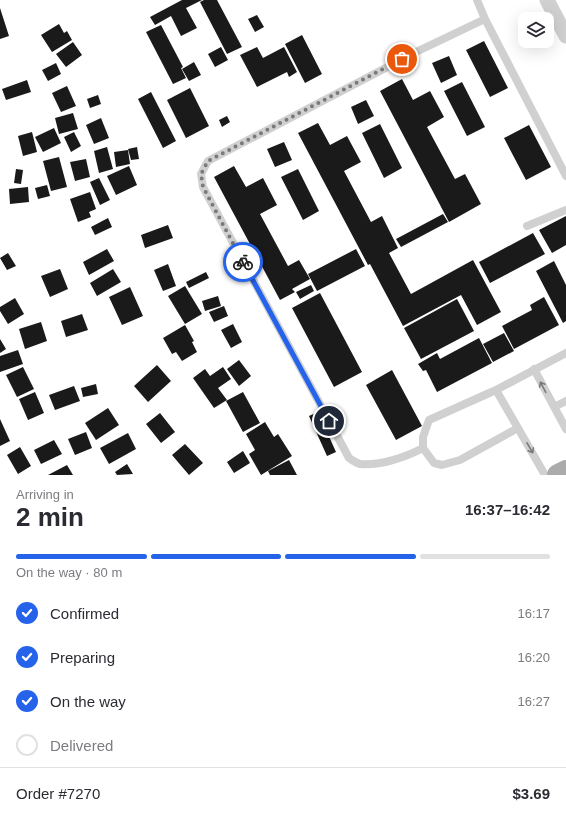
<!DOCTYPE html>
<meta charset="utf-8">
<style>
:root{--surface:#fff;--page:#f7f7f7;--text:#2b2b33;--muted:#7c7c81;--line:#e1e1e2;--accent:#2563eb}
body{margin:0;font-family:Arial,sans-serif;background:var(--page);color:var(--text);height:100vh;display:flex;flex-direction:column;font-size:15px;white-space:nowrap}
*{box-sizing:border-box;margin:0}
p{font-size:13px;color:var(--muted)}
.icon{flex:none;width:22px;height:22px;fill:none;stroke:currentColor;stroke-width:2;stroke-linecap:round;stroke-linejoin:round}
.map{position:relative;height:475px;overflow:hidden}
.panel{display:flex;flex-direction:column;background:var(--surface);flex:1}
.panel>*{flex:none}
.controls{position:absolute;left:518px;top:12px;display:grid;gap:8px}
.controls a{display:grid;place-items:center;width:36px;height:36px;border-radius:8px;background:var(--surface);box-shadow:0 4px 16px #0002;font-size:20px}
.pin{position:absolute;display:grid;place-items:center;width:34px;height:34px;color:#fff;margin:-17px;border:2px solid #fff;border-radius:50%;box-shadow:0 1px 4px #0007}
.courier{position:absolute;display:grid;place-items:center;width:40px;height:40px;margin:-20px;border:3px solid #2563eb;border-radius:50%;background:#fff;color:#222;box-shadow:0 1px 5px #0007}
.headline em{font-style:normal;font-weight:800}
.headline div{display:flex;flex-direction:column-reverse}
.headline{display:flex;align-items:center;justify-content:space-between;height:68px;padding:0 16px}
h1{font-size:26px;font-weight:800;line-height:30px}
.bar{display:grid;grid-template-columns:repeat(4,1fr);gap:6px 4px;align-content:center;height:48px;padding:0 16px}
.bar i{height:5px;border-radius:3px;background:var(--line)}
.bar .on{background:var(--accent)}
.bar p{grid-column:span 4}
.line{display:flex;align-items:center;gap:10px;padding:0 16px;border-top:1px solid var(--line)}
.line div{flex:1}
ol{padding:0 16px;list-style:none}
li{display:flex;align-items:center;gap:12px;height:44px}
li p{margin-inline-start:auto}
li .icon{padding:4px;border-radius:50%;background:var(--accent);color:#fff;stroke-width:4}
li:last-child{color:var(--muted)}
li i{width:22px;height:22px;border:2px solid var(--line);border-radius:50%}
.map>svg:first-child{display:block}
.building{fill:#1a1a1a}
.lines{fill:none;stroke-linecap:round;stroke-linejoin:round}
.lane{stroke:#d0d0d0;stroke-width:8}
.street{stroke:#d0d0d0;stroke-width:15}
.primary{stroke:#ababab;stroke-width:22}
.oneway{stroke:#7a7a7a}
.done{stroke:#7a7a7a;stroke-width:4;stroke-dasharray:0 7.2}
.route{stroke:#2563eb;stroke-width:5}
</style>
<div class="map">
<svg width="566" height="475" viewBox="0 0 566 475">
<rect width="100%" height="100%" fill="#fff"/>
<!-- building -->
<path class="building" d="M 182,0 L 202,0 L 186,8 L 197,28 L 181,36 L 171,16 L 155,25 L 150,17 Z
M 204,0 L 217,0 L 242,47 L 227,54 L 200,2 Z
M 0,8 L 9,36 L 0,39 Z
M 257,15 L 264,27 L 255,32 L 248,19 Z
M 59,24 L 64,33 L 67,31 L 72,40 L 52,52 L 41,35 Z
M 161,25 L 183,67 L 181,68 L 186,78 L 173,84 L 146,32 Z
M 302,35 L 322,74 L 305,83 L 285,44 Z
M 484,41 L 508,88 L 490,97 L 466,50 Z
M 73,42 L 82,55 L 66,67 L 56,54 Z
M 221,47 L 228,60 L 215,67 L 208,54 Z
M 257,47 L 263,58 L 284,47 L 297,72 L 289,77 L 287,72 L 257,87 L 240,55 Z
M 449,56 L 457,75 L 441,83 L 432,63 Z
M 194,62 L 201,75 L 189,81 L 182,69 Z
M 56,63 L 61,74 L 48,81 L 42,70 Z
M 402,79 L 413,100 L 430,91 L 444,117 L 427,127 L 455,179 L 465,174 L 481,204 L 449,222 L 380,91 Z
M 27,80 L 31,92 L 6,100 L 2,89 Z
M 462,82 L 485,127 L 467,136 L 444,91 Z
M 67,86 L 76,106 L 61,112 L 52,93 Z
M 190,88 L 209,126 L 186,138 L 167,100 Z
M 151,92 L 176,141 L 163,148 L 138,99 Z
M 98,95 L 101,104 L 90,108 L 87,99 Z
M 366,100 L 374,116 L 358,124 L 351,107 Z
M 73,113 L 78,129 L 59,134 L 55,118 Z
M 227,116 L 230,122 L 222,127 L 219,120 Z
M 101,118 L 109,138 L 94,144 L 86,125 Z
M 318,123 L 330,145 L 347,136 L 361,162 L 344,171 L 371,222 L 382,216 L 398,248 L 389,253 L 411,294 L 473,260 L 501,312 L 477,325 L 461,295 L 403,326 L 370,264 L 368,265 L 298,133 Z
M 380,124 L 402,168 L 384,178 L 362,133 Z
M 529,125 L 551,167 L 526,180 L 504,138 Z
M 54,128 L 61,143 L 43,152 L 35,137 Z
M 32,132 L 37,152 L 23,156 L 18,136 Z
M 74,132 L 81,146 L 71,152 L 64,137 Z
M 284,142 L 292,160 L 275,167 L 267,149 Z
M 107,147 L 113,169 L 99,173 L 94,151 Z
M 137,147 L 139,159 L 131,160 L 128,149 Z
M 128,150 L 130,164 L 116,167 L 114,152 Z
M 59,157 L 67,187 L 51,191 L 43,161 Z
M 86,159 L 90,177 L 75,181 L 70,162 Z
M 129,166 L 137,185 L 116,195 L 107,176 Z
M 234,166 L 246,187 L 263,178 L 277,205 L 260,214 L 288,266 L 299,260 L 310,279 L 292,289 L 295,292 L 280,300 L 214,177 Z
M 16,169 L 23,170 L 21,184 L 14,183 Z
M 298,169 L 319,211 L 303,220 L 281,177 Z
M 99,178 L 110,200 L 100,205 L 90,182 Z
M 47,185 L 50,196 L 38,199 L 35,188 Z
M 28,187 L 29,202 L 10,204 L 9,189 Z
M 90,192 L 96,209 L 89,212 L 91,217 L 78,222 L 70,199 Z
M 443,214 L 448,222 L 401,247 L 396,239 Z
M 566,216 L 566,245 L 552,253 L 539,230 Z
M 108,218 L 112,227 L 95,235 L 91,227 Z
M 168,225 L 173,238 L 145,248 L 141,235 Z
M 533,233 L 545,254 L 490,283 L 479,262 Z
M 107,249 L 114,261 L 89,275 L 83,262 Z
M 356,249 L 365,266 L 317,291 L 308,274 Z
M 8,253 L 16,266 L 7,270 L 0,258 Z
M 554,261 L 566,285 L 566,321 L 563,323 L 536,271 Z
M 168,264 L 176,286 L 163,291 L 154,270 Z
M 60,269 L 68,289 L 50,297 L 41,276 Z
M 113,269 L 121,282 L 97,296 L 90,283 Z
M 206,272 L 209,278 L 189,288 L 186,282 Z
M 311,285 L 314,291 L 300,299 L 296,292 Z
M 185,286 L 202,314 L 185,324 L 168,296 Z
M 130,287 L 143,316 L 122,325 L 109,297 Z
M 320,293 L 362,372 L 334,387 L 292,308 Z
M 218,296 L 221,306 L 205,311 L 202,301 Z
M 544,297 L 559,325 L 514,349 L 502,326 L 532,310 L 530,305 Z
M 15,298 L 24,314 L 8,324 L 0,311 L 0,307 Z
M 457,299 L 474,331 L 421,359 L 404,328 Z
M 224,306 L 228,316 L 214,322 L 209,312 Z
M 82,314 L 88,330 L 66,337 L 61,321 Z
M 41,322 L 47,341 L 25,349 L 19,329 Z
M 233,324 L 242,342 L 231,348 L 221,330 Z
M 185,325 L 194,341 L 192,342 L 197,352 L 182,361 L 176,352 L 172,354 L 163,338 Z
M 504,333 L 514,351 L 493,362 L 483,344 Z
M 479,338 L 492,363 L 437,392 L 426,370 L 423,371 L 418,364 L 437,353 L 440,359 Z
M 0,339 L 6,349 L 0,353 Z
M 18,350 L 23,364 L 0,372 L 0,356 Z
M 239,360 L 251,376 L 239,386 L 227,369 Z
M 157,365 L 171,381 L 148,402 L 134,386 Z
M 23,367 L 34,389 L 17,397 L 6,375 Z
M 223,367 L 231,379 L 218,388 L 227,400 L 214,408 L 193,378 L 205,369 L 210,376 Z
M 392,370 L 422,426 L 396,440 L 366,385 Z
M 96,384 L 98,394 L 83,397 L 81,388 Z
M 74,386 L 80,401 L 55,410 L 49,395 Z
M 35,392 L 44,413 L 28,420 L 19,399 Z
M 243,392 L 260,423 L 243,432 L 226,401 Z
M 108,408 L 119,425 L 96,440 L 85,423 Z
M 318,412 L 336,452 L 327,456 L 309,416 Z
M 160,413 L 175,432 L 161,443 L 146,424 Z
M 0,419 L 10,441 L 0,446 Z
M 265,422 L 274,437 L 278,434 L 292,456 L 261,475 L 249,454 L 255,450 L 246,434 Z
M 86,432 L 92,448 L 75,455 L 68,439 Z
M 128,433 L 136,449 L 109,464 L 100,448 Z
M 54,440 L 62,454 L 41,464 L 34,450 Z
M 185,444 L 203,463 L 189,475 L 172,455 Z
M 20,447 L 31,466 L 18,474 L 7,455 Z
M 243,451 L 250,463 L 234,473 L 227,462 Z
M 289,460 L 297,475 L 270,475 L 268,471 Z
M 127,464 L 133,474 L 117,475 L 115,472 Z
M 67,465 L 73,475 L 48,475 Z"/>
<g class="lines">
<!-- lane -->
<path class="lane" d="M 477,0 L 485,19 L 566,176
M 485,19 L 416,52 L 208,161 L 201,174 L 203,187 L 349,458 C 352,460 356,463 360,464 C 380,466 406,457 423,448 L 423,437 L 429,420 L 496,390 L 566,353
M 527,226 L 566,210
M 534,369 L 566,429
M 496,390 L 545,475
M 554,407 L 566,401
M 423,448 L 434,463 L 442,465 L 460,460 L 518,428"/>
<!-- street -->
<path class="street" d="M 547,0 L 566,36"/>
<!-- primary -->
<path class="primary" d="M 558,475 L 566,471"/>
</g>
<!-- one-way arrows -->
<defs><path id="oneway-shaft" d="M-6 0H5M1.5-3L5.5 0L1.5 3" fill="none" stroke-width="1.6" stroke-linecap="round" stroke-linejoin="round"/></defs>
<g class="oneway">
<use href="#oneway-shaft" transform="translate(543 387) rotate(-118)"/>
<use href="#oneway-shaft" transform="translate(530 448) rotate(60)"/>
</g>
<g class="lines">
<!-- done -->
<path class="done" d="M 243,262 L 203,187 L 201,174 L 208,161 L 402,59"/>
<!-- route -->
<path class="route" d="M 243,262 L 329,421"/>
</g>
</svg>
<div class="controls">
<a><svg class="icon" aria-label="layers" viewBox="0 0 24 24"><path d="M12 4l9 5-9 5-9-5zM3 14l9 5 9-5"/></svg></a>
</div>
<div class="pin" style="left:402px;top:59px;background:#ea580c"><svg class="icon" aria-label="bag" viewBox="0 0 24 24"><path d="M5 8h14l-1 12H6zM9 8a3 3 0 0 1 6 0"/></svg></div>
<div class="pin" style="left:329px;top:421px;background:#1f2937"><svg class="icon" aria-label="home" viewBox="0 0 24 24"><path d="M3 11l9-7 9 7M6 9v11h12V9"/></svg></div>
<div class="courier" style="left:243px;top:262px"><svg class="icon" aria-label="bike" viewBox="0 0 24 24"><circle cx="6" cy="16" r="4"/><circle cx="18" cy="16" r="4"/><path d="M6 16l4-8h5l3 8M10 8l3 8H6M13 5h3"/></svg></div>
</div>
<section class="panel">
<div class="headline"><div><h1>2 min</h1><p>Arriving in</p></div><em>16:37–16:42</em></div>
<div class="bar"><i class="on"></i><i class="on"></i><i class="on"></i><i></i><p>On the way · 80 m</p></div>
<ol>
<li><svg class="icon" aria-label="check" viewBox="0 0 24 24"><path d="M5 12l5 5 9-10"/></svg>Confirmed<p>16:17</p></li>
<li><svg class="icon" aria-label="check" viewBox="0 0 24 24"><path d="M5 12l5 5 9-10"/></svg>Preparing<p>16:20</p></li>
<li><svg class="icon" aria-label="check" viewBox="0 0 24 24"><path d="M5 12l5 5 9-10"/></svg>On the way<p>16:27</p></li>
<li><i></i>Delivered</li>
</ol>
<div class="line" style="height:52px"><div>Order #7270</div><b>$3.69</b></div>
</section>
